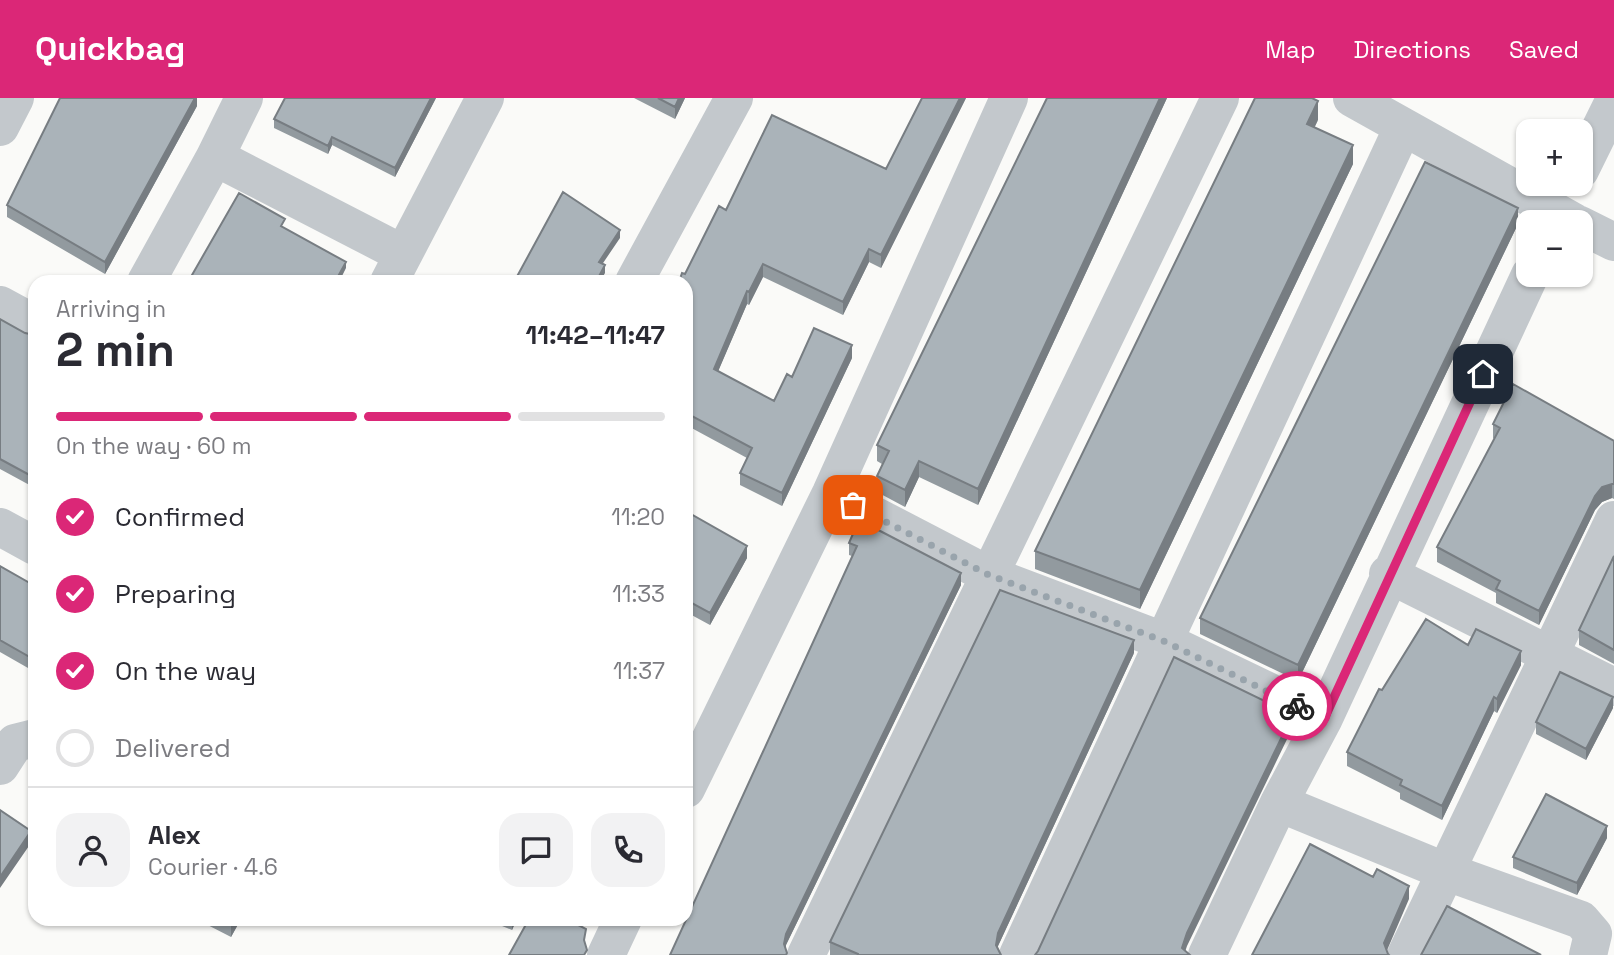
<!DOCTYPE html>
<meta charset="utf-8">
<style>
:root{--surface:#fff;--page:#f2f2f3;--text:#2b2b33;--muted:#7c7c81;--line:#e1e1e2;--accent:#db2777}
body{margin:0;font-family:"Space Grotesk",sans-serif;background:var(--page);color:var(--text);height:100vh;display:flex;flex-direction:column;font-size:26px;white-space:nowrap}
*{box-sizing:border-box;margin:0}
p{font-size:23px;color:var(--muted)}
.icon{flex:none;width:38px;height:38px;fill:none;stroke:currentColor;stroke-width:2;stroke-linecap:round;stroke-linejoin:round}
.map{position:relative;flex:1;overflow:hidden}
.drawer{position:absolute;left:28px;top:177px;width:665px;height:651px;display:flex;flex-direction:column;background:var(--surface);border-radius:21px;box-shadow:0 2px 5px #0004}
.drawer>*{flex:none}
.tools{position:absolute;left:1516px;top:21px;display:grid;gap:14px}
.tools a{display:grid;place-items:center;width:77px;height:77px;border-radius:14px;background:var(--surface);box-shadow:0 2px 5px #0004;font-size:35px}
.pin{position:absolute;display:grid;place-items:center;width:60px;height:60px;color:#fff;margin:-30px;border-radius:14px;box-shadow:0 4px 10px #0006}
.courier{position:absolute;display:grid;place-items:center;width:70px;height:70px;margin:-35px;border:5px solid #db2777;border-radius:50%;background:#fff;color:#222;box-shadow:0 2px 9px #0007}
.summary em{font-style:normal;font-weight:700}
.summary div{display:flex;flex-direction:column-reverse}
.summary{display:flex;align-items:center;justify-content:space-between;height:119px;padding:0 28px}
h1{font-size:46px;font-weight:700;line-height:52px}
.bar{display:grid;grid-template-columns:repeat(4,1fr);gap:10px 7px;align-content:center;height:84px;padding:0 28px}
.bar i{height:9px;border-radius:5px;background:var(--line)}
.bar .on{background:var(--accent)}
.bar p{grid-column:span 4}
.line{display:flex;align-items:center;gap:18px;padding:0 28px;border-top:2px solid var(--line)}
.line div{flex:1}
.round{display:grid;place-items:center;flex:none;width:74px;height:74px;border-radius:21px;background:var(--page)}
ol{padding:0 28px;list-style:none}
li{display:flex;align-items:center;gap:21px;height:77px}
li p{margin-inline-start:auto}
li .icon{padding:7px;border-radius:50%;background:var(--accent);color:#fff;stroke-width:4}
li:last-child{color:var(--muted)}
li i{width:38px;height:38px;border:4px solid var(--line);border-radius:50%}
header{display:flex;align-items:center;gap:42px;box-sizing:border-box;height:98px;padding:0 35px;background:var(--accent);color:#fff}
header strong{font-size:33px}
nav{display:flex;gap:38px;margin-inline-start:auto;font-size:24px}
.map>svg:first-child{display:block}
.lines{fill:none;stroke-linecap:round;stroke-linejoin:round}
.minor{stroke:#c3c8cc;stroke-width:38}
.wall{fill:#929a9f}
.shaded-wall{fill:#777d82}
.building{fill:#aab3b9;stroke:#777d82;stroke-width:2}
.done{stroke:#99a4ac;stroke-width:7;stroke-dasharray:0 12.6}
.route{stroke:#db2777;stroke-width:9}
</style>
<header>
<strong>Quickbag</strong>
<nav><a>Map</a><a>Directions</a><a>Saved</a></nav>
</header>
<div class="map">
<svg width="1614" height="857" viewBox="0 0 1614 857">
<rect width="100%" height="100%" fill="#fafaf8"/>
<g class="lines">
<!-- minor -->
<path class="minor" d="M 1352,0 L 1574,124
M 0,29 L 15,0
M 215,59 L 244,0
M 1580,72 L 1614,3
M 1580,127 L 1614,144
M 146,184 L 215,59 L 403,156
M 389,184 L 485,0
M 634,184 L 734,0
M 0,207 L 35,226
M 831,395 L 989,477 L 1166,544 L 1324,620
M 0,429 L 35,448
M 1388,476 L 1614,589
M 0,668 L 15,645 L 35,640
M 686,691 L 831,395 L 1009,0
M 1279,705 L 1447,774 L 1581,822 L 1593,836 L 1588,857
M 606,857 L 623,821
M 806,857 L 1220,0
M 1018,857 L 1403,29
M 1207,857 L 1279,705 L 1324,620 L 1530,177
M 1406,857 L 1614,422"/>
</g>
<!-- wall -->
<path class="wall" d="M 197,0 L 197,8 L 105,176 L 7,119 L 7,107 Z
M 436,0 L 395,79 L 332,47 L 328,56 L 274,30 L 274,21 Z
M 634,0 L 685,0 L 675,21 Z
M 922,0 L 966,0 L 881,170 L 869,164 L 843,217 L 763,179 L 749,207 L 747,206 L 718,273 L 774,303 L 792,279 L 852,260 L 782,408 L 740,387 L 740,375 L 747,360 L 686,327 L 685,176 L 726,112 L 886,71 Z
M 1047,0 L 1167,0 L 978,407 L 919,379 L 905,409 L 877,394 L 877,378 L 882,366 L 877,363 L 877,347 Z
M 1318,22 L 1314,30 L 1353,66 L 1140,511 L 1035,471 L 1035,453 Z
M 1518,126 L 1298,583 L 1200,536 L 1200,520 Z
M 0,221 L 25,235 L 35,237 L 35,390 L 0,371 Z
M 1493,326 L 1614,343 L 1614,401 L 1612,400 L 1602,404 L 1595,412 L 1539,527 L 1496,505 L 1496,495 L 1437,464 L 1437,449 L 1494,341 L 1493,340 Z
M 686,415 L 747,460 L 710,527 L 686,514 Z
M 849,445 L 961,487 L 786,847 L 786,851 L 787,857 L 670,857 L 852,458 L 849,457 Z
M 1614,458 L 1614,566 L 1579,547 L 1579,532 Z
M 0,468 L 35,488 L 35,574 L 0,554 Z
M 1468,547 L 1521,567 L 1497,615 L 1494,613 L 1442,722 L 1400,701 L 1400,695 L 1347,668 L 1347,654 L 1382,592 Z
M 1134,555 L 998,848 L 998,850 L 1001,857 L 830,857 L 830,844 Z
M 1613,610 L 1586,662 L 1536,636 L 1536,624 Z
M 1607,740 L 1577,797 L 1513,770 L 1513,759 Z
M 196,821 L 241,821 L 231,839 Z
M 485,821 L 517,821 L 512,832 Z"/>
<!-- shaded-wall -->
<path class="shaded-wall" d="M 195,0 L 197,0 L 197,8 L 105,176 L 105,164 Z
M 431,0 L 436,0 L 395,79 L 395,70 Z
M 679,0 L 685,0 L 675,21 L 675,9 Z
M 960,0 L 966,0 L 881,170 L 881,157 Z
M 1160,0 L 1167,0 L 978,407 L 978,391 Z
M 1318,3 L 1318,22 L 1307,45 L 1307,26 Z
M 332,39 L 332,47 L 328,56 L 328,48 Z
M 1353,47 L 1353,66 L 1140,511 L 1140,492 Z
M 1518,110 L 1518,126 L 1298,583 L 1298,567 Z
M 620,132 L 620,140 L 599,171 L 599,164 Z
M 869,151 L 869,164 L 843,217 L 843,204 Z
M 346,164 L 346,170 L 339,184 L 335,184 Z
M 763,166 L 763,179 L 749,207 L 749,194 Z
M 605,167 L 605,175 L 600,184 L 596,184 Z
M 747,193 L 747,206 L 714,283 L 714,271 Z
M 852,247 L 852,260 L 782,408 L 782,395 Z
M 919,363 L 919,379 L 905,409 L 905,392 Z
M 1612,386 L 1612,400 L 1602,404 L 1595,412 L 1539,527 L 1539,513 L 1595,398 L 1602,389 Z
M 747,448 L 747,460 L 710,527 L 710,515 Z
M 961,475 L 961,487 L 786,847 L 784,857 L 784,846 L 786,836 Z
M 1134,542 L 1134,555 L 998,848 L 997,857 L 996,847 L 998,835 Z
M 1521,553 L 1521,567 L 1497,615 L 1497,601 Z
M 1494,599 L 1494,613 L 1442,722 L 1442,708 Z
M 1613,599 L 1613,610 L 1586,662 L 1586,651 Z
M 1291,620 L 1291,633 L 1187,848 L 1184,857 L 1182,850 L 1187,835 Z
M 1607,728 L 1607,740 L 1577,797 L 1577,785 Z
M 31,733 L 31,745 L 0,790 L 0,779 Z
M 1409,788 L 1409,801 L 1385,857 L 1384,845 Z
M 234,821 L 241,821 L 231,839 L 231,825 Z
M 512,821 L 517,821 L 512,832 Z"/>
<!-- building -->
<path class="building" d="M 60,0 L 195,0 L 105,164 L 7,107 Z
M 285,0 L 431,0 L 395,70 L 332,39 L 328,48 L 274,21 Z
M 658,0 L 679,0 L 675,9 Z
M 922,0 L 960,0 L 881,157 L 869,151 L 843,204 L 763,166 L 749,194 L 747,193 L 714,271 L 774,303 L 787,276 L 792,279 L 814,230 L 852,247 L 782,395 L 740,375 L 752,350 L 686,315 L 686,184 L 679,184 L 682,175 L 685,176 L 719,108 L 726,112 L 772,17 L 886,71 Z
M 1047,0 L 1160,0 L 978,391 L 919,363 L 905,392 L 877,378 L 889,353 L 877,347 Z
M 1255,0 L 1312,0 L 1318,3 L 1307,26 L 1353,47 L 1140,492 L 1035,453 Z
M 1425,64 L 1518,110 L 1298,567 L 1200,520 Z
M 563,94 L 620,132 L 599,164 L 605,167 L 596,184 L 514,184 Z
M 239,95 L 285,121 L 281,128 L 346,164 L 335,184 L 188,184 Z
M 0,221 L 25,235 L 35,237 L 35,380 L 0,361 Z
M 1513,286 L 1614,343 L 1614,386 L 1612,386 L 1602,389 L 1595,398 L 1539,513 L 1496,491 L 1500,483 L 1437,449 L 1500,330 L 1493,326 Z
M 686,415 L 689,415 L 747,448 L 710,515 L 686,502 Z
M 859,422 L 961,475 L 786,836 L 784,846 L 787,855 L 786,857 L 670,857 L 857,448 L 849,445 Z
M 1614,458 L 1614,552 L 1579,532 Z
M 0,468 L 35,488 L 35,562 L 0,542 Z
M 1000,492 L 1134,542 L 998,835 L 996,847 L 1001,857 L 858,857 L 858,856 L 830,844 Z
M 1426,521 L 1468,547 L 1476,531 L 1521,553 L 1497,601 L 1494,599 L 1442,708 L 1400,687 L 1402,682 L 1347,654 L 1379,591 L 1382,592 Z
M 1174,559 L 1279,610 L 1277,613 L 1291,620 L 1187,835 L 1182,850 L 1190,857 L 1035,857 L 1038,853 Z
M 1560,574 L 1613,599 L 1586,651 L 1536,624 Z
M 1546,696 L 1607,728 L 1577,785 L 1513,759 Z
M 0,712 L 31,733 L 0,779 Z
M 1310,746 L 1373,779 L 1377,771 L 1409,788 L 1384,845 L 1388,856 L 1389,857 L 1252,857 Z
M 1447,808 L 1541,857 L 1421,857 Z
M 223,821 L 234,821 L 231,825 Z
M 529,821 L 567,821 L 586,831 L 584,842 L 587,852 L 584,857 L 509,857 Z"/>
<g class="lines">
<!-- done -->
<path class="done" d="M 853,407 L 989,477 L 1166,544 L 1297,608"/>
<!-- route -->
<path class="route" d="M 1297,608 L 1324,621 L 1483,276"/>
</g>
</svg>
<div class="tools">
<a>+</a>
<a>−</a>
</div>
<div class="pin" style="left:853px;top:407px;background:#ea580c"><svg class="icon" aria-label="bag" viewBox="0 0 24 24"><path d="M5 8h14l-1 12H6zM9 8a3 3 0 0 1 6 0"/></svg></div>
<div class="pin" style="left:1483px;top:276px;background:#1f2937"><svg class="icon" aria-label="home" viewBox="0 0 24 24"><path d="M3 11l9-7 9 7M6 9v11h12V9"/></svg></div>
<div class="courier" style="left:1297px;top:608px"><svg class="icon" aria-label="bike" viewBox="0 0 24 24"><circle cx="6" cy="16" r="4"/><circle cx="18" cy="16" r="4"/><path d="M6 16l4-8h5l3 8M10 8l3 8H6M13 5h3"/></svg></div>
<section class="drawer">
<div class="summary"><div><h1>2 min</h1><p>Arriving in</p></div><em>11:42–11:47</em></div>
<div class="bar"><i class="on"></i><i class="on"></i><i class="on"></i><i></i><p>On the way · 60 m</p></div>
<ol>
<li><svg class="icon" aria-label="check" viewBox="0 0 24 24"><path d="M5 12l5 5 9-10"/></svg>Confirmed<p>11:20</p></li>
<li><svg class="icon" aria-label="check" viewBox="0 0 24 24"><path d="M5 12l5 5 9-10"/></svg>Preparing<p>11:33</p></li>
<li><svg class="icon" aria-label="check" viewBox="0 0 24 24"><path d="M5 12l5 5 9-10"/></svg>On the way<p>11:37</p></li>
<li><i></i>Delivered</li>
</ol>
<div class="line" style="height:126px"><a class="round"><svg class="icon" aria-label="person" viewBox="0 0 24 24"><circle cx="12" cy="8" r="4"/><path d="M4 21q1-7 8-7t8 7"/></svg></a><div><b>Alex</b><p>Courier · 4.6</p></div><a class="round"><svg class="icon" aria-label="chat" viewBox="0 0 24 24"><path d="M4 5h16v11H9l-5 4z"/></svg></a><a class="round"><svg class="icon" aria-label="phone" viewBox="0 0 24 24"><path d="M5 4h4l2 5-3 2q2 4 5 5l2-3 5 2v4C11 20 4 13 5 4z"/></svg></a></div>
</section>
</div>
